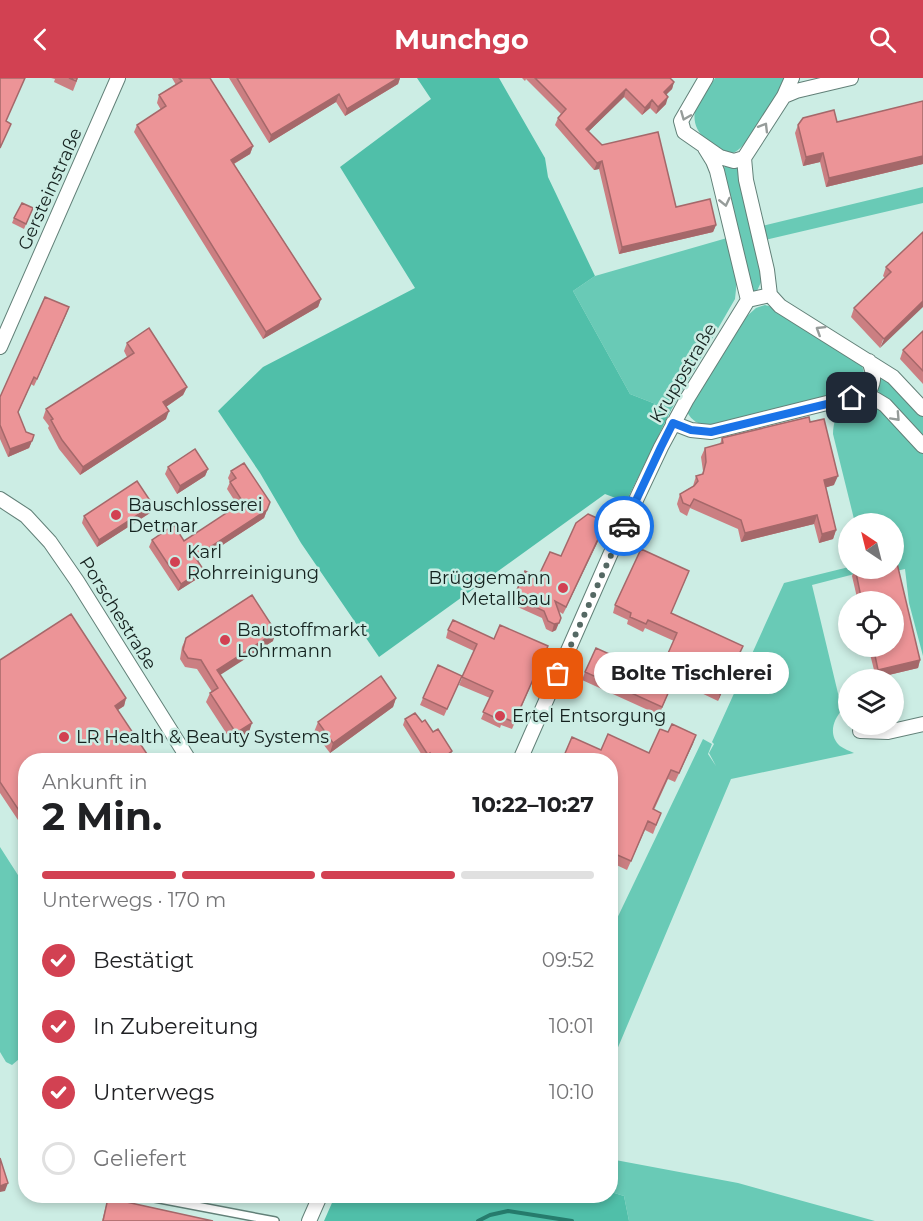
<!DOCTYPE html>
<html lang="de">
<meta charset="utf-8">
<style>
:root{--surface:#fff;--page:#f6f6f6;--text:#202124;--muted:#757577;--line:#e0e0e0;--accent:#d24152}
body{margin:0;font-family:Montserrat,sans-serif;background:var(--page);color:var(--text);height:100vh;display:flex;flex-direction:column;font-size:22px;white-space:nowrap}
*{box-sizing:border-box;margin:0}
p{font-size:20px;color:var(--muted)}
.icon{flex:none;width:33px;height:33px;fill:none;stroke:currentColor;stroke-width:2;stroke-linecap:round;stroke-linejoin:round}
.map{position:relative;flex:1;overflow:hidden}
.drawer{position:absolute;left:18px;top:675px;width:600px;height:450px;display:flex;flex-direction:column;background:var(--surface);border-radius:24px;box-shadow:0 3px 9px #0003}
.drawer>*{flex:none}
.needle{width:39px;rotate:325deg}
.fabs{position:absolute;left:838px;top:435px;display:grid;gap:12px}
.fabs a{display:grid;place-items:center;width:66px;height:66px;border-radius:50%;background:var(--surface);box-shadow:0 3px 9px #0003;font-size:30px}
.pin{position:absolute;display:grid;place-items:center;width:51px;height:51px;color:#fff;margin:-26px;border-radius:12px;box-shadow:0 3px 9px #0006}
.courier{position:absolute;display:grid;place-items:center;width:60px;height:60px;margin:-30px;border:4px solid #1a73e8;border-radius:50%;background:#fff;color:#222;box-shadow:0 2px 8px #0007}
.bubble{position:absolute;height:42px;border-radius:21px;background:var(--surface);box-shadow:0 3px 9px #0003;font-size:20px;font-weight:700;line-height:42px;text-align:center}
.summary em{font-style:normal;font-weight:700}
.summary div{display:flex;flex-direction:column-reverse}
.summary{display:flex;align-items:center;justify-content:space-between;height:102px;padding:0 24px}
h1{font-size:39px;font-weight:700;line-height:45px}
.bar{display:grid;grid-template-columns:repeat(4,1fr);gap:9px 6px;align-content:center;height:72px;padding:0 24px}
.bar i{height:8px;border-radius:4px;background:var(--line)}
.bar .current{background:var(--accent)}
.bar p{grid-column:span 4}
ol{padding:0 24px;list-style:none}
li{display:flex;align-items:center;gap:18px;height:66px}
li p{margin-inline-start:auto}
li .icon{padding:6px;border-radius:50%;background:var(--accent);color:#fff;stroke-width:4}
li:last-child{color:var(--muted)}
li i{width:33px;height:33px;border:3px solid var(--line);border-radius:50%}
header{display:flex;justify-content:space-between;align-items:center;height:78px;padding:0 24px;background:var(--accent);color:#fff;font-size:27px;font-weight:700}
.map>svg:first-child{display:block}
.green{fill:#69cab6}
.forest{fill:#50bfa9}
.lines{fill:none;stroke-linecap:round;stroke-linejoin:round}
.stream{stroke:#267c6d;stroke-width:4}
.service-casing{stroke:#628078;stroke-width:10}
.minor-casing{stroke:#628078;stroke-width:16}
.service{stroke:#fff;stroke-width:7}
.minor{stroke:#fff;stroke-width:14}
.wall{fill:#cb7f82}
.shaded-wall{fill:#a5686a}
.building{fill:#ec9497;stroke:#a5686a;stroke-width:1.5}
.oneway{stroke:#969c9a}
.done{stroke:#556964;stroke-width:6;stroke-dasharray:0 10.8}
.route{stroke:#1a73e8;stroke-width:8}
.poi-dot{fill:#d24152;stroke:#ccede4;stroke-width:2}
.labels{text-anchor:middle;stroke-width:5;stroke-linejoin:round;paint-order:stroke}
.street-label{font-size:18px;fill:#15221f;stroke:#ccede4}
.poi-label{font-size:18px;fill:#15221f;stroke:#ccede4;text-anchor:start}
</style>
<header><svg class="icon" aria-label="back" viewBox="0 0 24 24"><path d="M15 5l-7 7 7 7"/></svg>Munchgo<svg class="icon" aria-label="search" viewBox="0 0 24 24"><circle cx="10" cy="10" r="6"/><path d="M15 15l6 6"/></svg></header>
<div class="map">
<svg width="923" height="1143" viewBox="0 0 923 1143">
<rect width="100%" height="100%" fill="#ccede4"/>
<!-- green -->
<path class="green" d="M 715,0 L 785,0 L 783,7 C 772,24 753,60 738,72 C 734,75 730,76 724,76 C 709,64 691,55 695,32 Z
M 726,87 L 737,87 L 762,192 L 761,204 L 757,213 L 752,213 L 721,94 Z
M 923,109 L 923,125 L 765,162 L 762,148 Z
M 727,160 L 737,202 L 735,221 L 671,332 L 630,316 L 573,213 L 595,198 Z
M 765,227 L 776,230 L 859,282 C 866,294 866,302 856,313 L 708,348 C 698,346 692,343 687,334 L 747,238 L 756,230 Z
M 881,296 L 923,337 L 923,360 L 876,311 Z
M 864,325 L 876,328 L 887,334 L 923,373 L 923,578 L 909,525 L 905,491 L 896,493 L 894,486 L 894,446 L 855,445 L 833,356 C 834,333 843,326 864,325 Z
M 849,489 L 849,490 L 874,491 L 812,507 L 842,632 C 833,642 828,657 840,668 C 844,671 850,673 854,675 L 731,701 L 611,986 L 610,885 L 615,876 L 611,874 L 611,853 L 703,661 L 712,666 L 708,676 L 716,688 L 709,675 L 714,666 L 712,664 L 784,505 Z
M 0,769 L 25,808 L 25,976 L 12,987 L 6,984 L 0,974 Z
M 610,1081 L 738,1105 L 875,1143 L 629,1143 L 624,1118 L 611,1114 Z"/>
<!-- forest -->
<path class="forest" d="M 417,0 L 499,0 L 545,80 L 548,99 L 595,198 L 573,213 L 630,316 L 671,332 L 626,424 L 605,416 L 379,579 L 301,465 L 260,395 L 218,333 L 263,289 L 415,210 L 340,89 L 431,21 Z
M 611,1114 L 624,1118 L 629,1143 L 324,1143 L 335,1118 L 610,1118 Z"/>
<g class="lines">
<!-- stream -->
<path class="stream" d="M 478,1143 L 490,1137 L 508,1133 L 572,1143"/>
<!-- service casing -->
<g class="service-casing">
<path id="service" d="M 144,1118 L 275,1143"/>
</g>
<!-- minor casing -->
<g class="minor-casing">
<path id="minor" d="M 706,0 L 681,43 L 684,54 L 720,79 L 734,83 L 744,80
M 784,18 L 796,13 L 851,0
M 705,70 L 713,83 L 717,93 L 748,222
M 770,217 L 767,192 L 746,102 L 744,80 L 784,18 L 792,0
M 770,217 L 780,228 L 893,299 L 923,331
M 0,269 L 118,0
M 865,319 C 875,306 875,298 869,283
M 673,345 L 691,352 L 711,354 L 835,323 L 865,319 L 875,321 L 885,327 L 923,368
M 0,421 L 26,438 L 50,464 L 77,503 L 189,682
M 860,653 L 888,654 L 923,646
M 520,682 L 610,477 L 661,369 L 687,321 L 748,222 L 770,217
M 309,1143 L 320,1118"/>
</g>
<!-- service -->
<use href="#service" class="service"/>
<!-- minor -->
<use href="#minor" class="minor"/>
</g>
<!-- wall -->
<path class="wall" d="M 51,0 L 78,0 L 73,13 L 54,4 L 55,1 Z
M 172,0 L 210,0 L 253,68 L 250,76 L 234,86 L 321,221 L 318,229 L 263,261 L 134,54 L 137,47 L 161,32 L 157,25 L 159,17 L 176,7 Z
M 229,0 L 400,0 L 398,6 L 345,38 L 336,24 L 269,65 Z
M 522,0 L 670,0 L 674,4 L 672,11 L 666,16 L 666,26 L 656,36 L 650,30 L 642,37 L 624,19 L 588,54 L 602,67 L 676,129 L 716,147 L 713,154 L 619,176 L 599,91 L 594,92 L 555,47 L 558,40 L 561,36 L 526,1 L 525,3 Z
M 923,23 L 923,86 L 826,109 L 820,84 L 803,88 L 795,55 L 798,47 L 837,44 Z
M 33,130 L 24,151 L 12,145 L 14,140 Z
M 923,154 L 880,270 L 851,239 L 854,230 L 885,200 L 883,198 L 886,189 Z
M 69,229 L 34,308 L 31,306 L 18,335 L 26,354 L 34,357 L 29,370 L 8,379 L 0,361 L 0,319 Z
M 923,253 L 923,306 L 900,281 L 903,272 Z
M 127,265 L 187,309 L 183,317 L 166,329 L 166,341 L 80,397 L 59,371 L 48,350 L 49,348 L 43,340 L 46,331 L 127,279 L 124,273 Z
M 810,344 L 834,407 L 826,409 L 836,452 L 833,461 L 819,465 L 814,446 L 741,464 L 738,451 L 690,430 L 687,438 L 680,434 L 677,426 L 680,416 L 693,408 L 696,398 L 702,396 L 703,393 L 701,379 L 705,370 L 720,366 L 722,360 Z
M 168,389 L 208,391 L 205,398 L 177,416 L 165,396 Z
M 231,393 L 270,424 L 264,440 L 197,483 L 203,491 L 200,499 L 178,513 L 149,469 L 152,462 L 184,463 L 238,428 L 227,411 L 230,404 L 228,400 Z
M 150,435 L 97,469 L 82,445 L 84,438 Z
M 606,444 L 563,536 L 558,533 L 556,552 L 552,554 L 546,551 L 542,540 L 511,526 L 514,519 L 538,499 L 561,478 Z
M 894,481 L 896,481 L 920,582 L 918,590 L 876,600 L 868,568 L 894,568 L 894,524 L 858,524 L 852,498 L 855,490 L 894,490 Z
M 689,493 L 671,535 L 740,575 L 718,623 L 674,602 L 659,637 L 582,602 L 585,594 L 658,598 L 674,563 L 645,550 L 643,554 L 627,546 L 628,542 L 613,535 L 615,527 Z
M 448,552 L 494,561 L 548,568 L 512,651 L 501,647 L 500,650 L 481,641 L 490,620 L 459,607 L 474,573 L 446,560 Z
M 186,560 L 273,563 L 220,596 L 249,654 L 232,664 L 206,624 L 210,615 L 212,614 L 197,591 L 185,589 L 180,581 L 182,569 Z
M 0,582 L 126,620 L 124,628 L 118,632 L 26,682 L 26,754 L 0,715 Z
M 462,598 L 444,638 L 420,627 L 423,620 Z
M 396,620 L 393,629 L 330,675 L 314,654 L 318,644 Z
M 405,641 L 422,644 L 450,679 L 447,682 L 449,682 L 428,682 L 428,681 L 425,682 L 403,647 Z
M 668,654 L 696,657 L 675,704 L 668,701 L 654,732 L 661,735 L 653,756 L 645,752 L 627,792 L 610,784 L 610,682 L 562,682 L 572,659 L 601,672 L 649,675 Z
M 108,1120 L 213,1143 L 102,1143 Z"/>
<!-- shaded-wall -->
<path class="shaded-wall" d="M 398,0 L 400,0 L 398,6 L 345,38 L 347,31 Z
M 674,4 L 672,11 L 661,22 L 664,14 Z
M 626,11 L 624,19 L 583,59 L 586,51 Z
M 339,16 L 336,24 L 269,65 L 271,57 Z
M 668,19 L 666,26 L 656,36 L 658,29 Z
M 652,22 L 650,30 L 642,37 L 645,30 Z
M 253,68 L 250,76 L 228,89 L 231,82 Z
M 823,75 L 820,84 L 803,88 L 806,79 Z
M 923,78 L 923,86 L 826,109 L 829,100 Z
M 602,83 L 599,91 L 594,92 L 597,85 Z
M 716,147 L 713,154 L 619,176 L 622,169 Z
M 321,221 L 318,229 L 263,261 L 266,254 Z
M 923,223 L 923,229 L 880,270 L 884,261 Z
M 69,229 L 66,237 L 34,308 L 37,301 Z
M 187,309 L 183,317 L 160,333 L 163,324 Z
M 169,333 L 166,341 L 80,397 L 83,389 Z
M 32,363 L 29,370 L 8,379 L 10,371 Z
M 208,391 L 205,398 L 177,416 L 180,408 Z
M 838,398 L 834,407 L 821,411 L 824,402 Z
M 153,427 L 150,435 L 97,469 L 99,462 Z
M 267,432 L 264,440 L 192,487 L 195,479 Z
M 817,437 L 814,446 L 741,464 L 745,455 Z
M 606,444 L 604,451 L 563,536 L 566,529 Z
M 836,452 L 833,461 L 819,465 L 822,456 Z
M 203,491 L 200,499 L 178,513 L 181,506 Z
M 561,540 L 556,552 L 552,554 L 554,546 Z
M 276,554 L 273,563 L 214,601 L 217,592 Z
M 743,568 L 740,575 L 718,623 L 720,616 Z
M 920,582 L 918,590 L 876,600 L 878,592 Z
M 126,620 L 124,628 L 113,635 L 115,628 Z
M 396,620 L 393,629 L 330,675 L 333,665 Z
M 252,645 L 249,654 L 232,664 L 236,655 Z
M 696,657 L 693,666 L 675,704 L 679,695 Z
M 452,673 L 450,679 L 446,682 L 443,680 Z
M 8,1105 L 5,1113 L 0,1114 L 0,1108 Z"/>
<!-- building -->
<path class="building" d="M 0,0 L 25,0 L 6,43 L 11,46 L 0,70 Z
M 69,0 L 77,0 L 76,3 Z
M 179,0 L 210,0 L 253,68 L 231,82 L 321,221 L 266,254 L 137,47 L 166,28 L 159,17 L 182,3 Z
M 237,0 L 398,0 L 347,31 L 339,16 L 271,57 Z
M 535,0 L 670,0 L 674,4 L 664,14 L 668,19 L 658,29 L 652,22 L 645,30 L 626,11 L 586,51 L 602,67 L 658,54 L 676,129 L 710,121 L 716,147 L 622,169 L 602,83 L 597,85 L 558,40 L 566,31 Z
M 923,23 L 923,78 L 829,100 L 823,75 L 806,79 L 798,47 L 803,40 L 834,32 L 837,44 Z
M 22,125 L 33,130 L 26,146 L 14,140 Z
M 923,154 L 923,223 L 884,261 L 854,230 L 891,194 L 886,189 Z
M 45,219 L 69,229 L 37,301 L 34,299 L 18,334 L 26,354 L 34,357 L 32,363 L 10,371 L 0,347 L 0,319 Z
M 149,250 L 187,309 L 163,324 L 169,333 L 83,389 L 62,362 L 51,342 L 53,341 L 46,331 L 134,275 L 127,265 Z
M 923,253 L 923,293 L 903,272 Z
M 809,339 L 810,344 L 824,341 L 838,398 L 824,402 L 836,452 L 822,456 L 817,437 L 745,455 L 741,442 L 694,421 L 690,428 L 683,425 L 680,416 L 694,408 L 698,403 L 696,398 L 703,396 L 706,384 L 705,370 L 723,365 L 722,360 Z
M 195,371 L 208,391 L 180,408 L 168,389 Z
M 244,385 L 270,424 L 267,432 L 195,479 L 203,491 L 181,506 L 152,462 L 174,447 L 184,463 L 243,424 L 230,404 L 236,400 L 231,393 Z
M 137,403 L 153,427 L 99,462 L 84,438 Z
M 588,436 L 606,444 L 566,529 L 555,523 L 561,540 L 559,545 L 554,546 L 548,543 L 544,533 L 514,519 L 525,493 L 538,499 L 550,474 L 561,478 L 576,445 Z
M 641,471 L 689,493 L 671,535 L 743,568 L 720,616 L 677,595 L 662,629 L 585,594 L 596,570 L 658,598 L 677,555 L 648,542 L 646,546 L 630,539 L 631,535 L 615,527 Z
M 894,481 L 896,481 L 920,582 L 878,592 L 873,568 L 894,568 L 894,524 L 862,524 L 855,490 L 894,490 Z
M 252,517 L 276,554 L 217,592 L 252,645 L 236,655 L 210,615 L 218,610 L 201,582 L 188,580 L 183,572 L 186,560 Z
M 71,536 L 126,620 L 115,628 L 151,682 L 26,682 L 26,743 L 0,704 L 0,582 Z
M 453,542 L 494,561 L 500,547 L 548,568 L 514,644 L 504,640 L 502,643 L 483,634 L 493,613 L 462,599 L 477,566 L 448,552 Z
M 438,587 L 462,598 L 447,631 L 423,620 Z
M 381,598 L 396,620 L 333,665 L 318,644 Z
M 415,635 L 422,644 L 425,642 L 433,654 L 438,651 L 452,673 L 443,680 L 449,682 L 442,682 L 441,681 L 438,682 L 435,682 L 430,675 L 428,677 L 405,641 Z
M 672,646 L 696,657 L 679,695 L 671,692 L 653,731 L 661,735 L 656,747 L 648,743 L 631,783 L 613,775 L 612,779 L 610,779 L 610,682 L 565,682 L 563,680 L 572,659 L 601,672 L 608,656 L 649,675 L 660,651 L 668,654 Z
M 0,1080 L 8,1105 L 0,1108 Z
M 108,1120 L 213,1143 L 103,1143 Z"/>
<!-- one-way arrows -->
<defs><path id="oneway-chevron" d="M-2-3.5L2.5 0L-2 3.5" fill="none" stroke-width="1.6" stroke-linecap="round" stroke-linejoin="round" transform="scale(1.5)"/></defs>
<g class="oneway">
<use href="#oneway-chevron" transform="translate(685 38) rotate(112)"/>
<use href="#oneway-chevron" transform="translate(764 49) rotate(-59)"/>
<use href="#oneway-chevron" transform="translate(725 124) rotate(77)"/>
<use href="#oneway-chevron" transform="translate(820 252) rotate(-148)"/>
<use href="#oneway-chevron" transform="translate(896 339) rotate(47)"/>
</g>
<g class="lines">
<!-- done -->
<path class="done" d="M 558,596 L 624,448"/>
<!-- route -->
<path class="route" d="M 624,448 L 661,369 L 673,345 L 691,352 L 711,354 L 852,320"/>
</g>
<!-- markers -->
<g class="poi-dot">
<circle cx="116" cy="437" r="6"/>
<circle cx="175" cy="484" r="6"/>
<circle cx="563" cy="510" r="6"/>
<circle cx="225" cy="562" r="6"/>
<circle cx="500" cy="638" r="6"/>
<circle cx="64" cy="659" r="6"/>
</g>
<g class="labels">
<!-- street labels -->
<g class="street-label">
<text transform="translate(50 111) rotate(-66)" y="6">Gersteinstraße</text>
<text transform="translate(683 295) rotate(-59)" y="6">Kruppstraße</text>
<text transform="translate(118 535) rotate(58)" y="6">Porschestraße</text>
</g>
<!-- poi labels -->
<g class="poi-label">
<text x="128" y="433">Bauschlosserei<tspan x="128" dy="21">Detmar</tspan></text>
<text x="187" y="480">Karl<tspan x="187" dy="21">Rohrreinigung</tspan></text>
<text x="551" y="506" text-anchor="end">Brüggemann<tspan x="551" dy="21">Metallbau</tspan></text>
<text x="237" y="558">Baustoffmarkt<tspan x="237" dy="21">Lohrmann</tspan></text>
<text x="512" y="644">Ertel Entsorgung</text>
<text x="76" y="665">LR Health &amp; Beauty Systems</text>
</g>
</g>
</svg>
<div class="fabs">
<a><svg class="needle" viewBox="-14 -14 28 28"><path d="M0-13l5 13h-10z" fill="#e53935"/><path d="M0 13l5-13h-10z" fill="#757577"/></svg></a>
<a><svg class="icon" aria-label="locate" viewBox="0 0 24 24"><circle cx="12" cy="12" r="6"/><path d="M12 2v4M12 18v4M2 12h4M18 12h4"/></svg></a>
<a><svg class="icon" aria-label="layers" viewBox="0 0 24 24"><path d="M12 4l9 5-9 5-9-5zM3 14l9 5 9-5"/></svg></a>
</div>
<div class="pin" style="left:558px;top:596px;background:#ea580c"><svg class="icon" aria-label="bag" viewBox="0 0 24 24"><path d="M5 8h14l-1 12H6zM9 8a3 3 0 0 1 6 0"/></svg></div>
<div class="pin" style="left:852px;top:320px;background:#1f2937"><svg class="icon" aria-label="home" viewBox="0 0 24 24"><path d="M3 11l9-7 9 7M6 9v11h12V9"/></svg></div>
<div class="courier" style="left:624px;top:448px"><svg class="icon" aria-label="car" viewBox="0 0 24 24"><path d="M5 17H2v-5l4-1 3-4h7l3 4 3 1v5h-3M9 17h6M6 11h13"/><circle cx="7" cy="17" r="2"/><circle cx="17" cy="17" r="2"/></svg></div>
<div class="bubble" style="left:594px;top:574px;width:195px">Bolte Tischlerei</div>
<section class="drawer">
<div class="summary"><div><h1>2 Min.</h1><p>Ankunft in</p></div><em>10:22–10:27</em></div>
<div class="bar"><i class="current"></i><i class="current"></i><i class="current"></i><i></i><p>Unterwegs · 170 m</p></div>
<ol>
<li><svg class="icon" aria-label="check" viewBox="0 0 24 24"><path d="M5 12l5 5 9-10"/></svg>Bestätigt<p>09:52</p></li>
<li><svg class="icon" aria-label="check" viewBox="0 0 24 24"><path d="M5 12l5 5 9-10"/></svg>In Zubereitung<p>10:01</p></li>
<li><svg class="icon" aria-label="check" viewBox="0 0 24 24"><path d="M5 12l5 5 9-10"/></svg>Unterwegs<p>10:10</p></li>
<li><i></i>Geliefert</li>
</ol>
</section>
</div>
